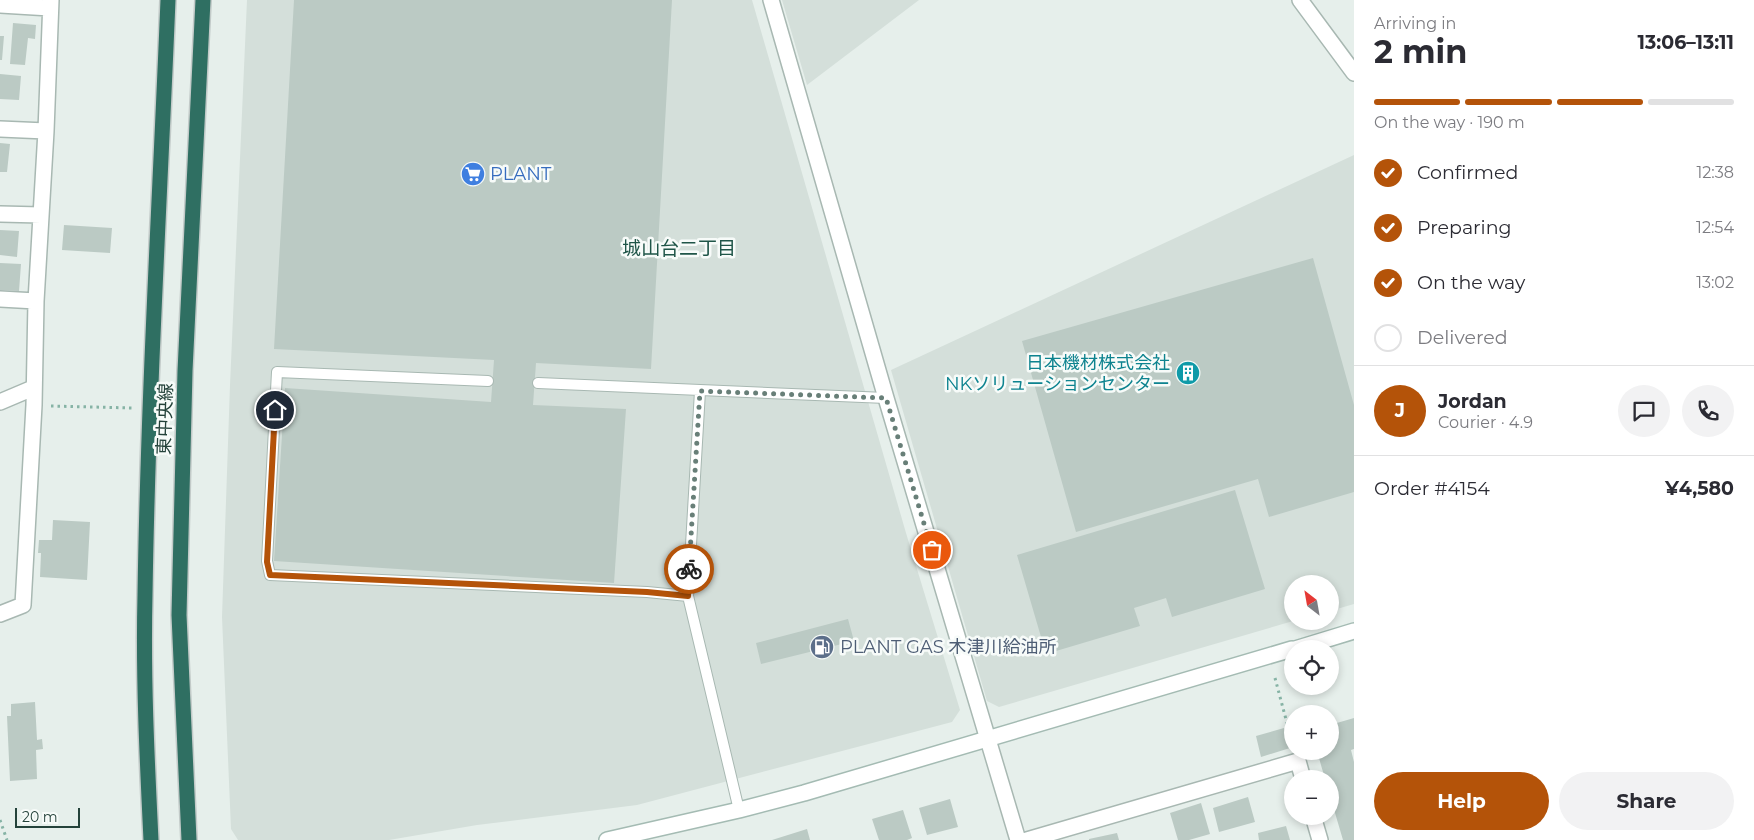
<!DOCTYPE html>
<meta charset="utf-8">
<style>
:root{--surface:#fff;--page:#f2f2f3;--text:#2b2b33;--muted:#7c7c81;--line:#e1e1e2;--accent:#b45309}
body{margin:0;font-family:Montserrat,"Noto Sans JP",sans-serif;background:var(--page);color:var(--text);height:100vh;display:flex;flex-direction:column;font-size:19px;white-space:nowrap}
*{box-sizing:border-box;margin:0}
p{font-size:16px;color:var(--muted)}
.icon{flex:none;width:28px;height:28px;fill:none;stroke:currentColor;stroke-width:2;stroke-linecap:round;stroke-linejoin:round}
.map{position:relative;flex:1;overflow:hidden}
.drawer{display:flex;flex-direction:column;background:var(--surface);width:400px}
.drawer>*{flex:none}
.needle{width:32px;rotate:329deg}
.controls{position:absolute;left:1284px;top:575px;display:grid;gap:10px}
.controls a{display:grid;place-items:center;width:55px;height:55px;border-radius:50%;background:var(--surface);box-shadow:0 2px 8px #0003;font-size:25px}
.scale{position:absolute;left:15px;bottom:12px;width:65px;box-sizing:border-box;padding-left:5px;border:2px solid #24423a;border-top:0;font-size:14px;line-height:18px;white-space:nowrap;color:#24423a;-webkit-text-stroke:4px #f7fbf9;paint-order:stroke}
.pin{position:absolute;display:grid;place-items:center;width:42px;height:42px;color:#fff;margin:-21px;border:2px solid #fff;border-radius:50%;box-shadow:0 1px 5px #0007}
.courier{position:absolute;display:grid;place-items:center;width:50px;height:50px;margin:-25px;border:4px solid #b45309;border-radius:50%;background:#fff;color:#222;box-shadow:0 1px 6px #0007}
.overview em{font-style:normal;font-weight:700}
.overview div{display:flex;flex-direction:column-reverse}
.overview{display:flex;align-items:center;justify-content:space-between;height:85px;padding:0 20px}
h1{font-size:32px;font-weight:700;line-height:38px}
.bar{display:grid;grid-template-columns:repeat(4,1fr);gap:8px 5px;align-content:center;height:60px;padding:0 20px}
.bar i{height:6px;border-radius:4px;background:var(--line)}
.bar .selected{background:var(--accent)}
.bar p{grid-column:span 4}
.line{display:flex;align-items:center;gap:12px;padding:0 20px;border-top:1px solid var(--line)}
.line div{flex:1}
.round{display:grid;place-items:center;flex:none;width:52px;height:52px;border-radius:26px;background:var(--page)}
ol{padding:0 20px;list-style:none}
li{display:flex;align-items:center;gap:15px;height:55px}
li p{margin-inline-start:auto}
li .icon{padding:5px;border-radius:50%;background:var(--accent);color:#fff;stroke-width:4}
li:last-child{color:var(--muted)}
li i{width:28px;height:28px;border:2px solid var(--line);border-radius:50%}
.primary-button{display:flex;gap:10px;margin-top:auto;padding:10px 20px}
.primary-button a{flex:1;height:58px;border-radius:30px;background:var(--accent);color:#fff;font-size:20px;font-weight:700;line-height:58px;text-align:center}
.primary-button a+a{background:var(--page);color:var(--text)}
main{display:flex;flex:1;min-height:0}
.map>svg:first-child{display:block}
.built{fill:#d4dfda}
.building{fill:#bbcac4}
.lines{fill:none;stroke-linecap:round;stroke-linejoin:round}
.lane-casing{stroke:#a8b8b2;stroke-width:12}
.street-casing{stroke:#a8b8b2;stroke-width:18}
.secondary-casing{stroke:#a4bbb3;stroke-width:18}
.highway-casing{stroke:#c2cac8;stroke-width:18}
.path{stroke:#86b3a5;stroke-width:3;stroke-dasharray:2.5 4;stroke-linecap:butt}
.lane{stroke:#fff;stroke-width:10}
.street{stroke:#fff;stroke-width:15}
.secondary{stroke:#fff;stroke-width:15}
.highway{stroke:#2f6f62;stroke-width:15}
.done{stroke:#687f78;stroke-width:5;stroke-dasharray:0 9}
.route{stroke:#b45309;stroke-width:6}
.labels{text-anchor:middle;stroke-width:5;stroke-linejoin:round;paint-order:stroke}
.shop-label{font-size:18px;fill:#366cbe;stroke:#f7fbf9;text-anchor:start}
.culture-label{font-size:18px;fill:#0d838f;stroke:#f7fbf9;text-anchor:end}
.street-label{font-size:18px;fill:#24423a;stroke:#f7fbf9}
.service-label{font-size:18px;fill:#4e5e75;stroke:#f7fbf9;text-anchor:start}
.neighbourhood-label{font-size:19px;fill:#1f5548;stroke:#f7fbf9}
</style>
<main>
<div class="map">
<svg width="1354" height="840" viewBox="0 0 1354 840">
<rect width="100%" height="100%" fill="#e6efeb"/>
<!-- built -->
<path class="built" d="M 247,0 L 752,0 L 906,533 L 960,710 L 952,722 L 637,805 L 477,825 L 389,840 L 238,840 L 231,829 L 222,617 L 230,385 Z
M 782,0 L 919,0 L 807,85 Z
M 1354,155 L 1354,604 L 1330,611 L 1330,584 L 1292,584 L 1293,621 L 999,707 L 987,701 L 891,370 Z"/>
<!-- building -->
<path class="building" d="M 294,0 L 672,0 L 651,369 L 536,363 L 533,405 L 626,409 L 614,583 L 274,561 L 285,388 L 491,402 L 494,360 L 274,349 Z
M 13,23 L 36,25 L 35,39 L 28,38 L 25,65 L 10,64 Z
M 0,36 L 4,36 L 2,60 L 0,60 Z
M 0,74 L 21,76 L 19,100 L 0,99 Z
M 0,143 L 10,144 L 7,172 L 0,172 Z
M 64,225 L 112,228 L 110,253 L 62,250 Z
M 0,230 L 19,231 L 17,257 L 0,255 Z
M 1313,258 L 1354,405 L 1354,492 L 1269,517 L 1258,479 L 1076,532 L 1022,341 Z
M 0,263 L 21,264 L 19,291 L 0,290 Z
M 1235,490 L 1265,589 L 1172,617 L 1166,598 L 1134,608 L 1140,626 L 1046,654 L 1017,555 Z
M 53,520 L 90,522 L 87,580 L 40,577 L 41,553 L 38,553 L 39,540 L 52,540 Z
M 848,619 L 854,641 L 761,664 L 756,643 Z
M 35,702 L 37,740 L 42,739 L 43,749 L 36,750 L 37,779 L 10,781 L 7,716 L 11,716 L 11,704 Z
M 1354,718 L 1354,749 L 1351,750 L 1354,762 L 1354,840 L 1343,840 L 1330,796 L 1330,779 L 1325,779 L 1317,751 L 1330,751 L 1330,725 Z
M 1284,728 L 1290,748 L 1261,757 L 1256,736 Z
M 1248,797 L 1255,822 L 1219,832 L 1213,808 Z
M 950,799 L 958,827 L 927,835 L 919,808 Z
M 1201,803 L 1210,834 L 1189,840 L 1178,840 L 1170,813 Z
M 903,810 L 912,838 L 907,840 L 879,840 L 872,819 Z
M 1286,826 L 1290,840 L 1259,840 L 1258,833 Z
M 807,829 L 810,840 L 772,840 Z
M 1117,833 L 1119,840 L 1089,840 L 1089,839 Z"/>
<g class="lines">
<!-- lane casing -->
<g class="lane-casing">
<path id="lane" d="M 488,381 L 277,372 L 267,561 L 270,575 L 647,592 L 688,596
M 538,383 L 886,398
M 700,391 L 688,596 L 739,810"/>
</g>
<!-- street casing -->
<g class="street-casing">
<path id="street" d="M 771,0 L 886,398 L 1018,840
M 1300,0 L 1354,73
M 0,5 L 50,8
M 0,129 L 46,131
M 0,214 L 41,215
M 0,299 L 36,301
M 0,402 L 33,388
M 0,614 L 23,605 L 34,405 L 36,301 L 46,131 L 51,0
M 1313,816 L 1320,840
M 1027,840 L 1298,761 L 1303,779"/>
</g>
<!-- secondary casing -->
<g class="secondary-casing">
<path id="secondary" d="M 1295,649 L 1354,631
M 607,840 L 739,810 L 804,793 L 1292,649"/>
</g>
<!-- highway casing -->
<g class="highway-casing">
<path id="highway" d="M 151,840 C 147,758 143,677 145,595 C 148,397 160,198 168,0
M 189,840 L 179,615 L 185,371 L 203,0"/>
</g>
<!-- path -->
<path class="path" d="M 51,406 L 132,408
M 1275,678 L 1292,742
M 0,820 L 7,840"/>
<!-- lane -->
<use href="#lane" class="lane"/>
<!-- street -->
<use href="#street" class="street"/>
<!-- secondary -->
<use href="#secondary" class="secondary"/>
<!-- highway -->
<use href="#highway" class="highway"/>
</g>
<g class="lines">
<!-- done -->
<path class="done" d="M 689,569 L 700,391 L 886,398 L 932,550"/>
<!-- route -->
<path class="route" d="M 275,410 L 267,562 L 270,575 L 647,592 L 688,596 L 689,569"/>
</g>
<!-- icons -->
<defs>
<g id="supermarket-disc" transform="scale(1.25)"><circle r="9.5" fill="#3f7fe0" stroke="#f7fbf9"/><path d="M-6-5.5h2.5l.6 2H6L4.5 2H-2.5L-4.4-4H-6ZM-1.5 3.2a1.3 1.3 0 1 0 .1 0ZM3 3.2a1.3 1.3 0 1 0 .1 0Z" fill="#fff"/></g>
<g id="building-disc" transform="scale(1.25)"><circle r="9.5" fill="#0f9aa8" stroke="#f7fbf9"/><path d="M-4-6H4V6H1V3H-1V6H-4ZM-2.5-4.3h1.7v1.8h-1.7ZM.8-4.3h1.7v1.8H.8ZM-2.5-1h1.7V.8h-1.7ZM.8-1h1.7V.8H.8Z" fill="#fff"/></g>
<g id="fuel-disc" transform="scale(1.25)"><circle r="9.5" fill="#5c6f8a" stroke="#f7fbf9"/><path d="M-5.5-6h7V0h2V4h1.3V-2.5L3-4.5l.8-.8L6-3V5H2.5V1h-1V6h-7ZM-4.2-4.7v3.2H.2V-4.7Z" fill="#fff"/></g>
</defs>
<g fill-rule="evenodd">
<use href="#supermarket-disc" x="473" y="174"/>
<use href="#building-disc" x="1188" y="373"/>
<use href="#fuel-disc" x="822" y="647"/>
</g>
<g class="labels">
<!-- shop labels -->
<g class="shop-label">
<text x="490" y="180">PLANT</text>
</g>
<!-- culture labels -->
<g class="culture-label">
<text x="1170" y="369">日本機材株式会社<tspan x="1170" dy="21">NKソリューションセンター</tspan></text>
</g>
<!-- street labels -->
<g class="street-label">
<text transform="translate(165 419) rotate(-88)" y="6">東中央線</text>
</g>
<!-- service labels -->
<g class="service-label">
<text x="840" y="653">PLANT GAS 木津川給油所</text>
</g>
<!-- neighbourhood labels -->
<g class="neighbourhood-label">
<text x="679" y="255">城山台二丁目</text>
</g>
</g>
</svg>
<div class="controls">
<a><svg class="needle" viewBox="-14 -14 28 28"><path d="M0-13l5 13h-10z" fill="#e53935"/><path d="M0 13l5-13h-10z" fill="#7c7c81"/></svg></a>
<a><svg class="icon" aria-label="locate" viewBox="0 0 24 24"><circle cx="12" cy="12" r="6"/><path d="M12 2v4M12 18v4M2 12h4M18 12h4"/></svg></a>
<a>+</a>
<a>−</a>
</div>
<div class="scale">20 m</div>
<div class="pin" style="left:932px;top:550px;background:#ea580c"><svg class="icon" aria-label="bag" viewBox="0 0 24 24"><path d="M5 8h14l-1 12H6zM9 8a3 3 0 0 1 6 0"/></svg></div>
<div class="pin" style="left:275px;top:410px;background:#1f2937"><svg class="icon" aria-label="home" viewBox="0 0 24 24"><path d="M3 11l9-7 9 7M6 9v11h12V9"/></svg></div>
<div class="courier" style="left:689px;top:569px"><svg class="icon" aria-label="bike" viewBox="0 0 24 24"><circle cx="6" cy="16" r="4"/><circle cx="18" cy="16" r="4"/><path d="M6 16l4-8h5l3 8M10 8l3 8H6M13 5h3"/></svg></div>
</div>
<section class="drawer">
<div class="overview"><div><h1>2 min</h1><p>Arriving in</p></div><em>13:06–13:11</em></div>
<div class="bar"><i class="selected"></i><i class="selected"></i><i class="selected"></i><i></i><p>On the way · 190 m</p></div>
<ol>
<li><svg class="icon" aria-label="check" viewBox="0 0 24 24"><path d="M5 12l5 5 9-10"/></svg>Confirmed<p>12:38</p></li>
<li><svg class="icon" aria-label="check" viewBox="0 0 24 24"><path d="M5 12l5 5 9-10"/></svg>Preparing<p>12:54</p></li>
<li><svg class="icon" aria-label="check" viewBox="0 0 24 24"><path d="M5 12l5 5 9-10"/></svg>On the way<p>13:02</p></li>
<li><i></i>Delivered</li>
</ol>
<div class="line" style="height:90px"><b class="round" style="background:var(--accent);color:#fff">J</b><div><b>Jordan</b><p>Courier · 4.9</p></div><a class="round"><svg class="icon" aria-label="chat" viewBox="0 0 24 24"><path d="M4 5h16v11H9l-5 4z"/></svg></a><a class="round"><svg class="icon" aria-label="phone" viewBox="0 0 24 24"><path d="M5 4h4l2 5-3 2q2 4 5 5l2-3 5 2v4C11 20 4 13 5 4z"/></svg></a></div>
<div class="line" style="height:65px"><div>Order #4154</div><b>¥4,580</b></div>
<div class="primary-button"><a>Help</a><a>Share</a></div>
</section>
</main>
